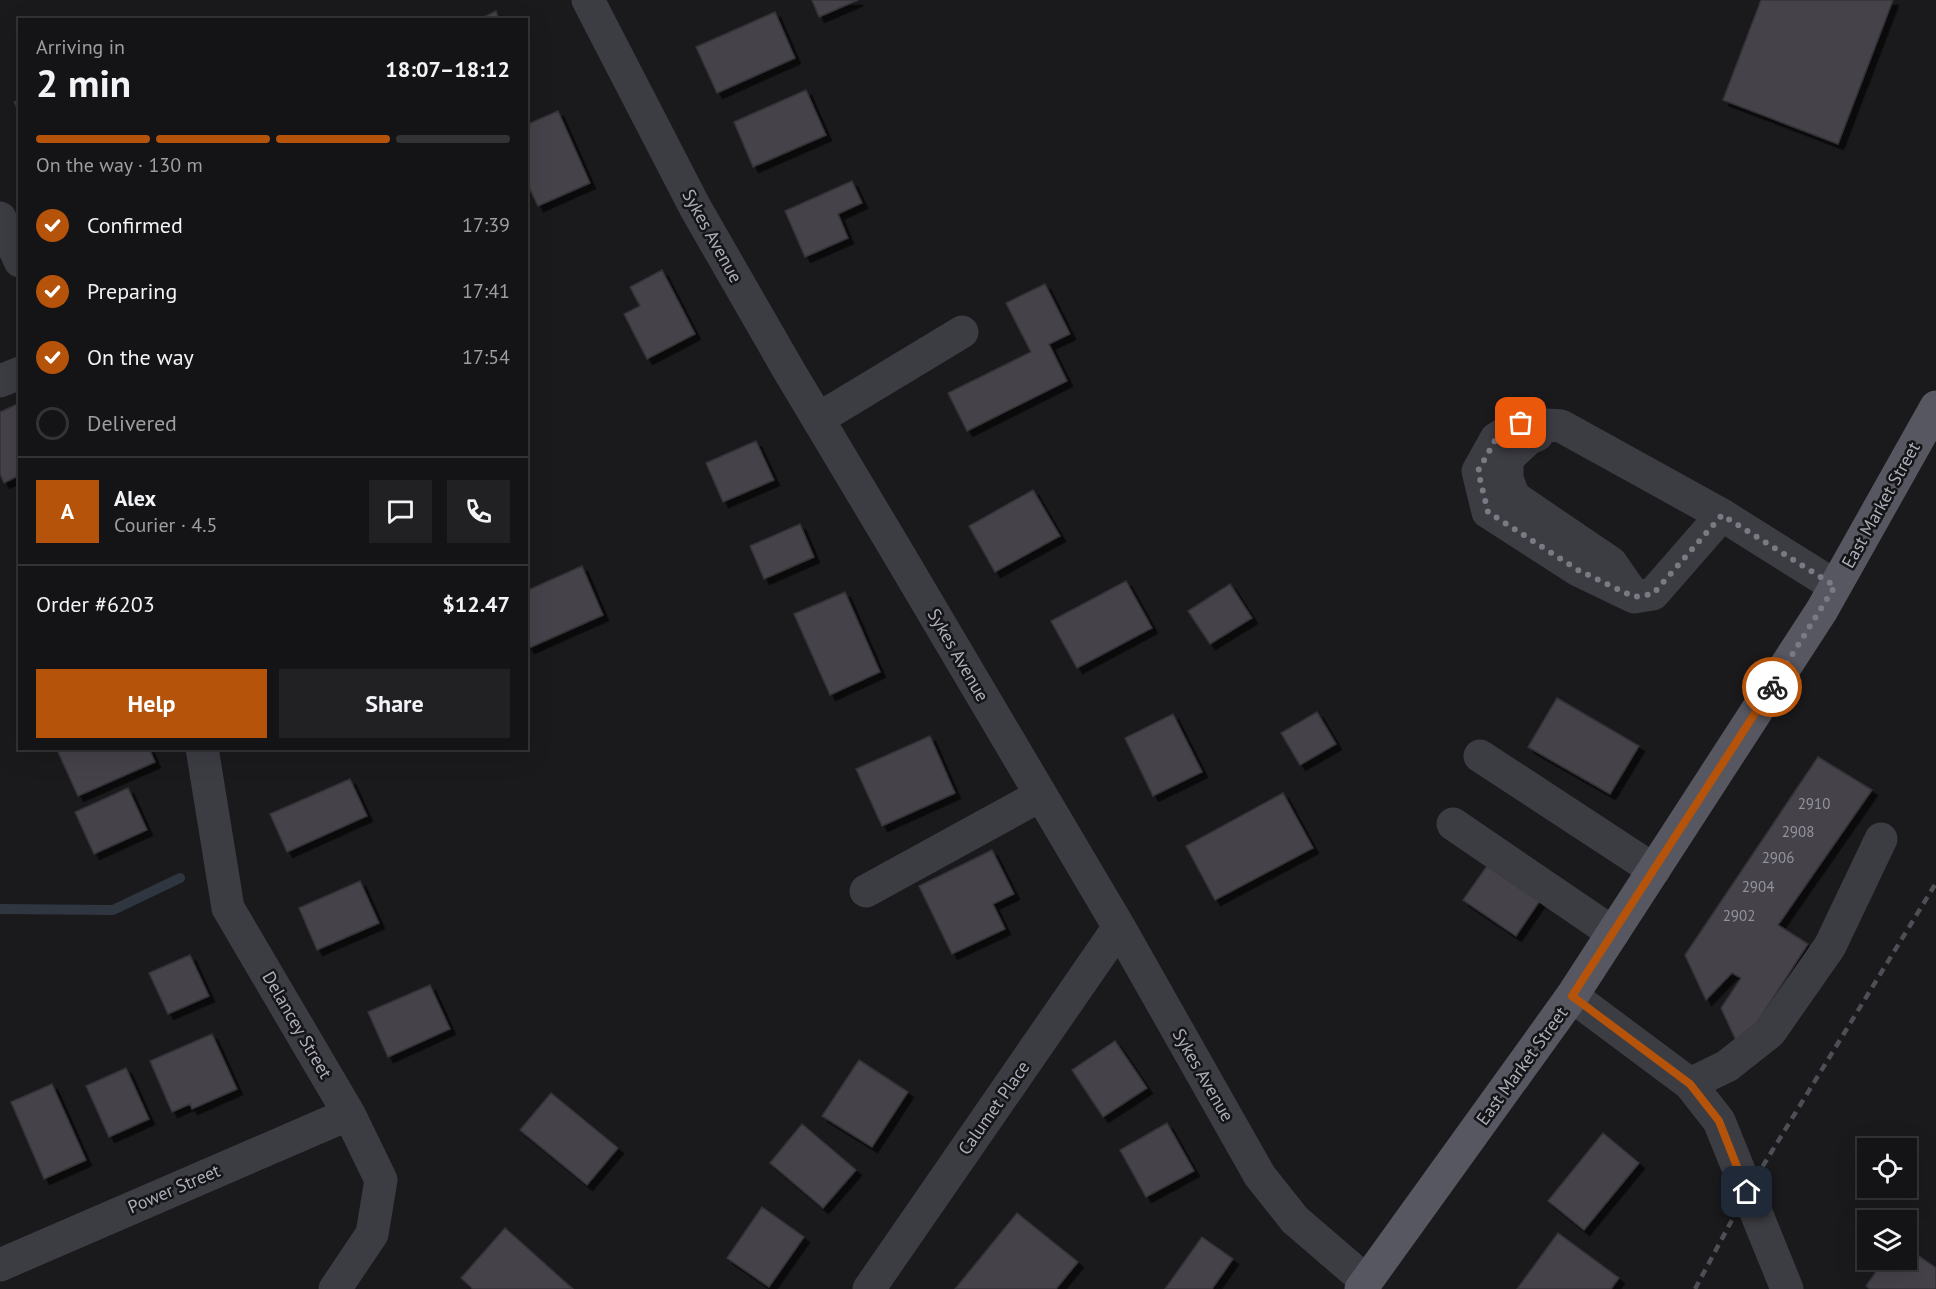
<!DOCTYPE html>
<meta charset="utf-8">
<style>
:root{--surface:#141315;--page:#212022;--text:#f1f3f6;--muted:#9d9ea0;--line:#333234;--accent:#b45309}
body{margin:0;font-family:"PT Sans",sans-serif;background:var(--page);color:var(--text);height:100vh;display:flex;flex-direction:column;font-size:22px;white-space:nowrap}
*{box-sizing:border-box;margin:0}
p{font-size:20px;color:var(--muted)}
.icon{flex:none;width:33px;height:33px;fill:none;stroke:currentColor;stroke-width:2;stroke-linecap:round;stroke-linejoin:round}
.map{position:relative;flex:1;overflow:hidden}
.drawer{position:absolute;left:18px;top:18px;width:510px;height:732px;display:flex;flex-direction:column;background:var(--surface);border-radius:0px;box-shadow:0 6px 24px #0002,0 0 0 2px var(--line)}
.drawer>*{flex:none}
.buttons{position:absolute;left:1857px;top:1138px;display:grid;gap:12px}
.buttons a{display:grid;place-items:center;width:60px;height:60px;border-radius:0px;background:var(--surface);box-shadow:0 6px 24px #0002,0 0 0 2px var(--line);font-size:30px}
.pin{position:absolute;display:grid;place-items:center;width:51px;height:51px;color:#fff;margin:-26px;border-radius:12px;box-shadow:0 3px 9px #0006}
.courier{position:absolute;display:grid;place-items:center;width:60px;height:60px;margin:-30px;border:4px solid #b45309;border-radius:50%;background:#fff;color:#222;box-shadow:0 2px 8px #0007}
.summary em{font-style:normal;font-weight:600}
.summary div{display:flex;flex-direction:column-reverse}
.summary{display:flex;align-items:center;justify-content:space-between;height:102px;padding:0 18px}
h1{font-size:39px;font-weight:600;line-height:45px}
.bar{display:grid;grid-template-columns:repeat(4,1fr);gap:9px 6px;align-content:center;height:72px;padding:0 18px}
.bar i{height:8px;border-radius:4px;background:var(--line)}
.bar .on{background:var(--accent)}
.bar p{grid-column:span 4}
.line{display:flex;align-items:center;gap:15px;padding:0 18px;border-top:2px solid var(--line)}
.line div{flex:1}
.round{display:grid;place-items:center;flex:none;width:63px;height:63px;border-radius:0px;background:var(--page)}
ol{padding:0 18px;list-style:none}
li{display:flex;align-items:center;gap:18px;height:66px}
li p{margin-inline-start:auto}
li .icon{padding:6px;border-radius:50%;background:var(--accent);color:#fff;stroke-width:4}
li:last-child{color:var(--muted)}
li i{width:33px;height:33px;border:3px solid var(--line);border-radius:50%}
.button{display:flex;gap:12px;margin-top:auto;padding:12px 18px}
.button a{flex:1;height:69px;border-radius:0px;background:var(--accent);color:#fff;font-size:24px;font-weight:600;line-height:69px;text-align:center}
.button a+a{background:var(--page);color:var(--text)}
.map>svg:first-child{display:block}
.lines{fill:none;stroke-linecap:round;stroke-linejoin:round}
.stream{stroke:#2f3640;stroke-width:10}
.building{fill:#444349;stroke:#343338;stroke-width:1.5;filter:url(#shadow)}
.minor{stroke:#3c3c43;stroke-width:33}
.major{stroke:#565760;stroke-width:33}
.rail{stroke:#4d4e56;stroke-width:4.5;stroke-dasharray:8 6;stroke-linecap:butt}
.done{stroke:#797a83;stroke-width:6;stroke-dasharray:0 10.8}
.route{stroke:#b45309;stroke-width:8}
.labels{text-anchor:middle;stroke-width:5;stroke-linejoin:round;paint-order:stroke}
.number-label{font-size:15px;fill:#92939e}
.street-label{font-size:18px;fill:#acaebb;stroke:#151417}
</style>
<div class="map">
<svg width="1936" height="1289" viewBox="0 0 1936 1289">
<defs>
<filter id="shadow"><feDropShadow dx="5.5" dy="5.5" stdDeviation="0" flood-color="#0009"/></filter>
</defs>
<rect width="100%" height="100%" fill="#1a191c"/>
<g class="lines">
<!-- stream -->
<path class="stream" d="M 0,909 L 113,910 L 180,878"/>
</g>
<!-- building -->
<path class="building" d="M 812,0 L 858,0 L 819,17 Z
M 1761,0 L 1893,0 L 1838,144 L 1723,100 Z
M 496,11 L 499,20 L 478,20 Z
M 775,12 L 795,58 L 717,93 L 696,47 Z
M 806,90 L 826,135 L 753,167 L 734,122 Z
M 20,100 L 20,113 L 14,102 Z
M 558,111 L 590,183 L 538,206 L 526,181 L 526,125 Z
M 852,181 L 862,203 L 838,214 L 848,238 L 805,257 L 785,211 Z
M 662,270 L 695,334 L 647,359 L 624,314 L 640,306 L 630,287 Z
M 1045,284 L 1070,334 L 1049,344 L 1067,381 L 967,431 L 948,393 L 1031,352 L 1006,303 Z
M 20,403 L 20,475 L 4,483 L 0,474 L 0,412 Z
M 756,441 L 774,480 L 723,502 L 706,463 Z
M 1033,490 L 1060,536 L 995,572 L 969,526 Z
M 800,524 L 814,557 L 764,579 L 750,546 Z
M 582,566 L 603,615 L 529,648 L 526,643 L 526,591 Z
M 1126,581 L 1152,628 L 1077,668 L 1051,621 Z
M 1230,584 L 1252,618 L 1210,644 L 1188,611 Z
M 845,592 L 880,672 L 830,695 L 794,614 Z
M 1557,698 L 1639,746 L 1610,794 L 1528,747 Z
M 1317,712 L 1336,744 L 1300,765 L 1281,733 Z
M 1173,714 L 1202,772 L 1153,796 L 1125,738 Z
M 930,736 L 955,793 L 882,826 L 856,769 Z
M 64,748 L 149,748 L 155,762 L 78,796 L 58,752 Z
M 1818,757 L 1872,790 L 1778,925 L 1808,944 L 1740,1049 L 1721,1008 L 1741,978 L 1732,973 L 1706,1000 L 1685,955 Z
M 350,779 L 367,816 L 287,852 L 270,814 Z
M 128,788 L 147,830 L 94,854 L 75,812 Z
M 1283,793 L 1313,848 L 1215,900 L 1186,846 Z
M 992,850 L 1014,894 L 993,904 L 1005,929 L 952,954 L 919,886 Z
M 1489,863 L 1541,899 L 1516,936 L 1463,900 Z
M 360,881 L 379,923 L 317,950 L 299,908 Z
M 190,955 L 209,996 L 168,1014 L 149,973 Z
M 430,985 L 450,1029 L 388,1057 L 368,1012 Z
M 212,1034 L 237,1089 L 192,1109 L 190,1104 L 172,1112 L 150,1061 Z
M 1115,1041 L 1147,1088 L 1103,1117 L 1072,1070 Z
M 859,1060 L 908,1092 L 872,1147 L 822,1116 Z
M 126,1068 L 149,1119 L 109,1137 L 86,1086 Z
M 52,1084 L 86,1160 L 44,1179 L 11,1102 Z
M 551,1093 L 618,1148 L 587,1185 L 520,1130 Z
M 1167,1123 L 1194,1171 L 1146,1197 L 1120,1150 Z
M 802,1124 L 856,1170 L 823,1208 L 770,1163 Z
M 1603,1133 L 1639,1163 L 1584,1230 L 1548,1201 Z
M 762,1207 L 804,1237 L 769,1287 L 727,1258 Z
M 1017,1213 L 1078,1262 L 1056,1289 L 955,1289 Z
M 505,1228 L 573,1289 L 473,1289 L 461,1278 Z
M 1558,1233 L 1619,1278 L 1611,1289 L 1517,1289 Z
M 1202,1237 L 1233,1259 L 1212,1289 L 1165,1289 Z
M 1906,1247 L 1936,1268 L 1936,1289 L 1870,1289 L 1866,1286 L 1884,1260 L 1906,1260 Z"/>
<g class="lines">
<!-- minor -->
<path class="minor" d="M 588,0 L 696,209 L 788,369 L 898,553 L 1119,927 L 1260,1176 L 1295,1220 L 1366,1281
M 0,218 L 20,261
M 0,381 L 20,373
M 818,419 L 962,332
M 1537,435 L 1528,439 L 1507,459 L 1507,479 L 1514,497 L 1611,563 L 1629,589
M 1722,515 L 1653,594 L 1634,597 L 1578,570 L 1488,512 L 1478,471 L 1496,439 L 1521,423 L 1561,426 L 1722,515 L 1835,586
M 202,748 L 228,908 L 349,1114 L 381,1180 L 372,1234 L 335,1289
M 1480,756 L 1654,870
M 1453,824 L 1613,933
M 866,891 L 1041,795
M 1572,996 L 1690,1084 L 1719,1121 L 1787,1289
M 1690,1084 L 1727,1066 L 1770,1032 L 1830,946 L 1881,839
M 0,1265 L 349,1114
M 869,1289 L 1119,927"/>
<!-- major -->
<path class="major" d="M 1361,1289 L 1572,996 L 1822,610 L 1936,407"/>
<!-- rail -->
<path class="rail" d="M 1695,1289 L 1747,1192 L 1936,883"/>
</g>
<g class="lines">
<!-- done -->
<path class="done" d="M 1521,423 L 1496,439 L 1478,471 L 1488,512 L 1578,570 L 1634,597 L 1653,594 L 1722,515 L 1835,586 L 1772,687"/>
<!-- route -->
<path class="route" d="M 1747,1192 L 1719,1121 L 1690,1084 L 1572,996 L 1772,687"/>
</g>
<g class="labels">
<!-- number labels -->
<g class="number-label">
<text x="1814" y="809">2910</text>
<text x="1798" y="837">2908</text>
<text x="1778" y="863">2906</text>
<text x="1758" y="892">2904</text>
<text x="1739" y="921">2902</text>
</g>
<!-- street labels -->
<g class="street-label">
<text transform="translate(712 236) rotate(61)" y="6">Sykes Avenue</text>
<text transform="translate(1881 505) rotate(-61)" y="6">East Market Street</text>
<text transform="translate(958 655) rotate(60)" y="6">Sykes Avenue</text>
<text transform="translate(297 1025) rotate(60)" y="6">Delancey Street</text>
<text transform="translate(1522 1066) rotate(-54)" y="6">East Market Street</text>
<text transform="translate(1203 1075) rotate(60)" y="6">Sykes Avenue</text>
<text transform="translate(994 1108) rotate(-55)" y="6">Calumet Place</text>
<text transform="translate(174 1189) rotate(-23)" y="6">Power Street</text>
</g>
</g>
</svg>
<div class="buttons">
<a><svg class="icon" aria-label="locate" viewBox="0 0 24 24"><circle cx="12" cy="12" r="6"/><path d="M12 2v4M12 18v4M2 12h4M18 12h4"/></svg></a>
<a><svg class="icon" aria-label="layers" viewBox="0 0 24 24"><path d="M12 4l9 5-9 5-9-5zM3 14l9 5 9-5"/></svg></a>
</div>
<div class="pin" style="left:1521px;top:423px;background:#ea580c"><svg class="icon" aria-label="bag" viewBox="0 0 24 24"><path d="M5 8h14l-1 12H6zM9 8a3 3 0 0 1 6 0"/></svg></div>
<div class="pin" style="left:1747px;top:1192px;background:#1f2937"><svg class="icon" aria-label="home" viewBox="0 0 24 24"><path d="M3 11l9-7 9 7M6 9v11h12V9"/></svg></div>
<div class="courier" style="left:1772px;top:687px"><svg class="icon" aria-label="bike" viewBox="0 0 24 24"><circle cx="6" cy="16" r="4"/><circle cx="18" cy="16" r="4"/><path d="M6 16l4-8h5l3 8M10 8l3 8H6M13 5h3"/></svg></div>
<section class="drawer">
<div class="summary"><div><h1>2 min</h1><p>Arriving in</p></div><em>18:07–18:12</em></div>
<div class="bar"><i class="on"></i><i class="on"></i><i class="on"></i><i></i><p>On the way · 130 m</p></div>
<ol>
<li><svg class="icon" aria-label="check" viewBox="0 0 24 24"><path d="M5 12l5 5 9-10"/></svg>Confirmed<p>17:39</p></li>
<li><svg class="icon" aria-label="check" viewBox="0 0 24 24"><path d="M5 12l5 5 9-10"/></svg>Preparing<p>17:41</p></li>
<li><svg class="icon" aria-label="check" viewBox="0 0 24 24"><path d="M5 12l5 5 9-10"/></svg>On the way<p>17:54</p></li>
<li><i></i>Delivered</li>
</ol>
<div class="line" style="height:108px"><b class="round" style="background:var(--accent);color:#fff">A</b><div><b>Alex</b><p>Courier · 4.5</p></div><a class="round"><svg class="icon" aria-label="chat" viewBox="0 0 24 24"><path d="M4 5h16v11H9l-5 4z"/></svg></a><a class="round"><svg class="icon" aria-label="phone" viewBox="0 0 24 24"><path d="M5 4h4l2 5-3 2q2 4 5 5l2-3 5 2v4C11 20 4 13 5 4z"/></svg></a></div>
<div class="line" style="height:78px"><div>Order #6203</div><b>$12.47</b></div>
<div class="button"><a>Help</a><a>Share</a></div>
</section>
</div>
